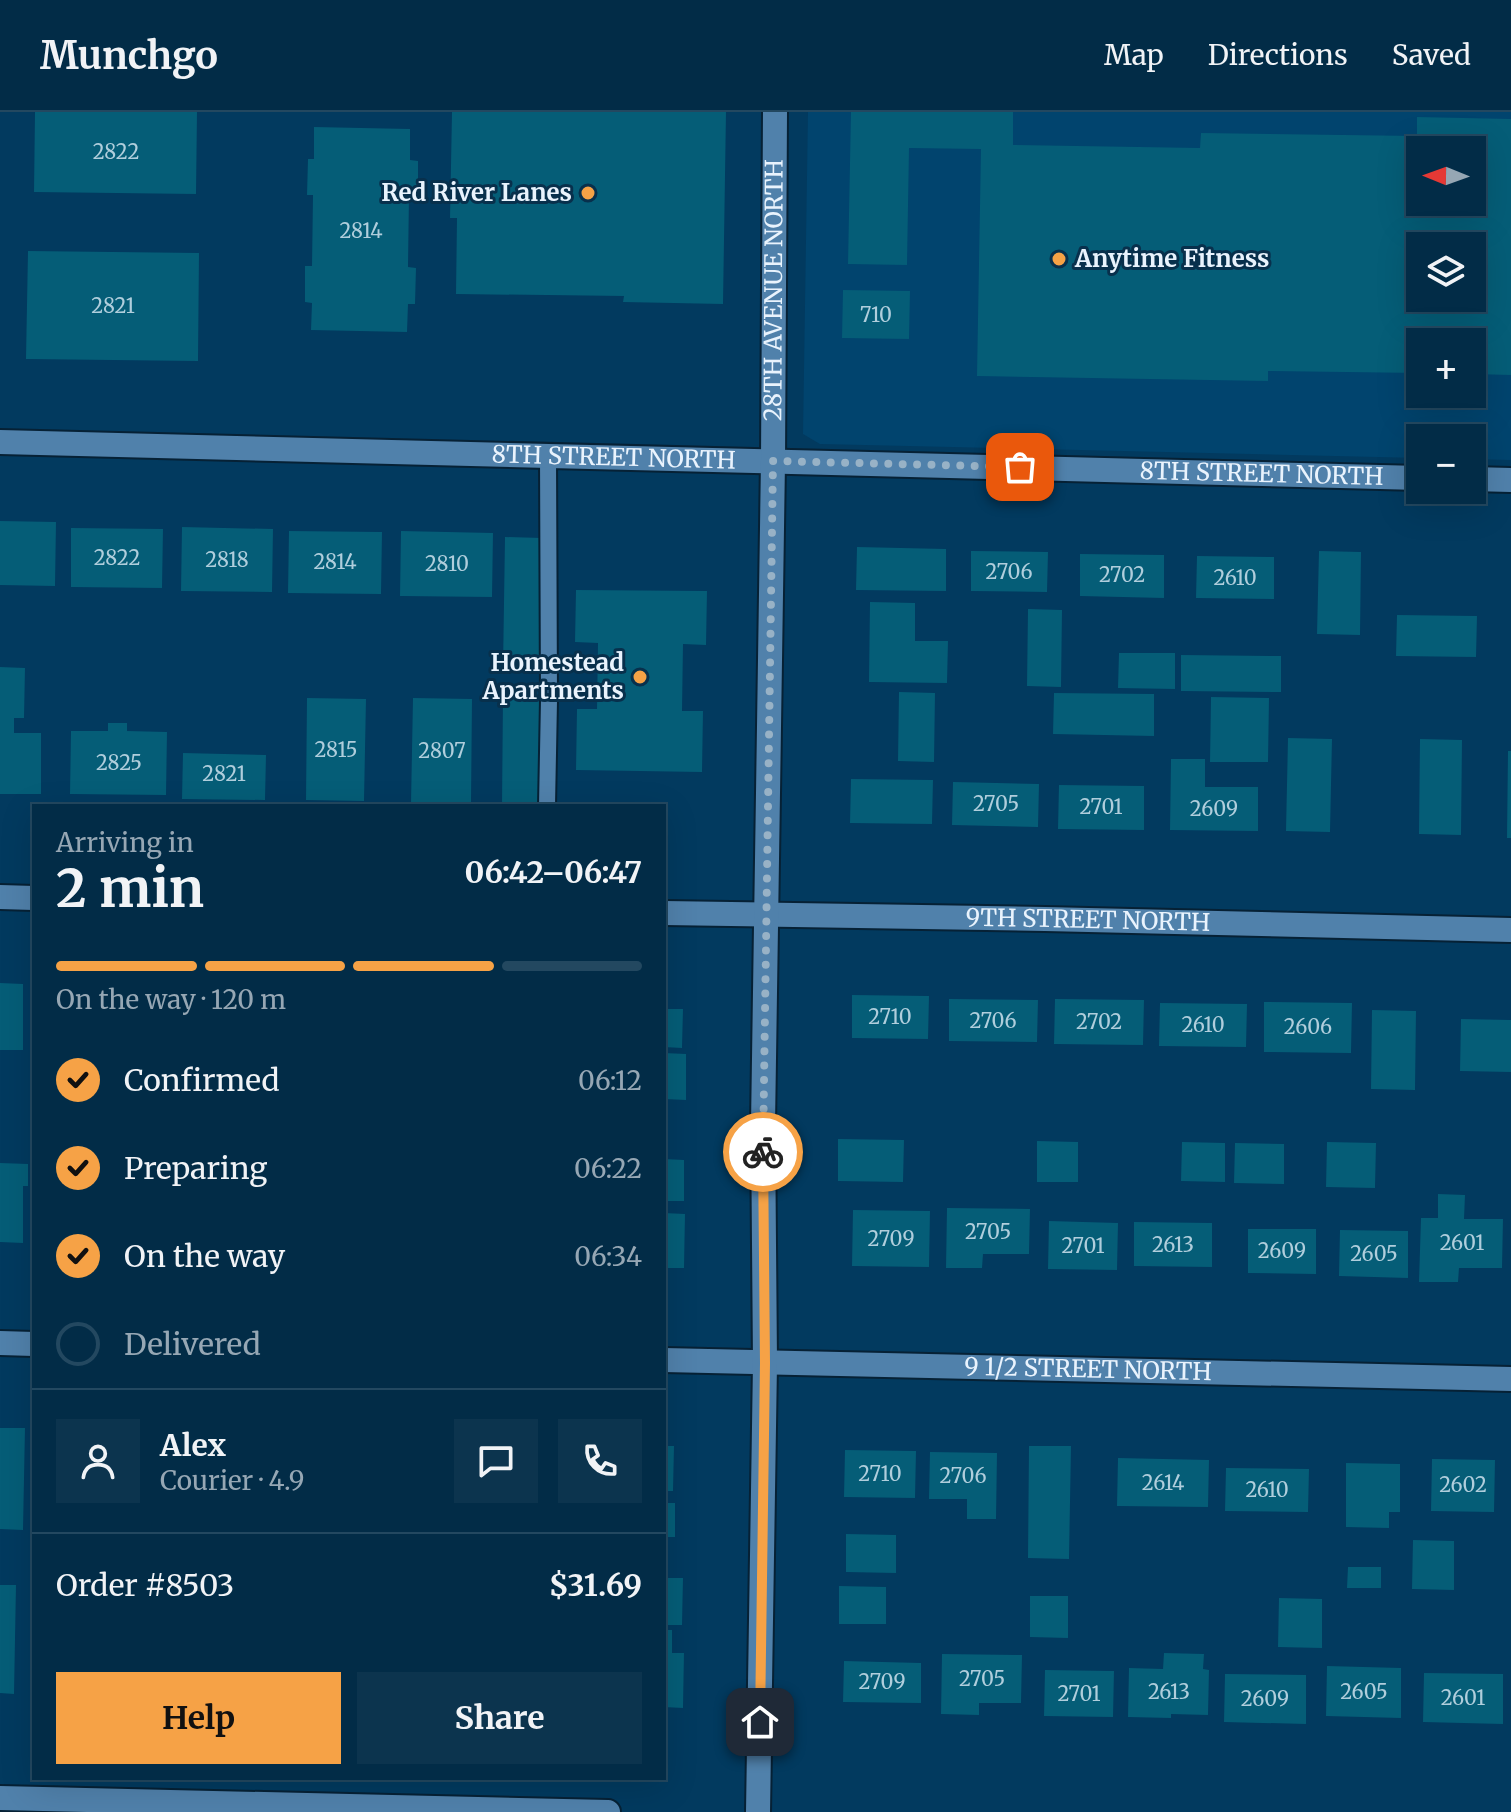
<!DOCTYPE html>
<meta charset="utf-8">
<style>
:root{--surface:#022c47;--page:#0c344e;--text:#f1f3f6;--muted:#96a7b4;--line:#234860;--accent:#f6a246}
body{margin:0;font-family:Merriweather,serif;background:var(--page);color:var(--text);height:100vh;display:flex;flex-direction:column;font-size:30px;white-space:nowrap}
*{box-sizing:border-box;margin:0}
p{font-size:26px;color:var(--muted)}
.icon{flex:none;width:44px;height:44px;fill:none;stroke:currentColor;stroke-width:2;stroke-linecap:round;stroke-linejoin:round}
.map{position:relative;flex:1;overflow:hidden}
.side{position:absolute;left:32px;top:692px;width:634px;height:976px;display:flex;flex-direction:column;background:var(--surface);border-radius:0px;box-shadow:0 8px 32px #0002,0 0 0 2px var(--line)}
.side>*{flex:none}
.needle{width:52px;rotate:271deg}
.controls{position:absolute;left:1406px;top:24px;display:grid;gap:16px}
.controls a{display:grid;place-items:center;width:80px;height:80px;border-radius:0px;background:var(--surface);box-shadow:0 8px 32px #0002,0 0 0 2px var(--line);font-size:40px}
.pin{position:absolute;display:grid;place-items:center;width:68px;height:68px;color:#fff;margin:-34px;border-radius:16px;box-shadow:0 4px 12px #0006}
.courier{position:absolute;display:grid;place-items:center;width:80px;height:80px;margin:-40px;border:6px solid #f6a246;border-radius:50%;background:#fff;color:#222;box-shadow:0 2px 10px #0007}
.summary em{font-style:normal;font-weight:700}
.summary div{display:flex;flex-direction:column-reverse}
.summary{display:flex;align-items:center;justify-content:space-between;height:136px;padding:0 24px}
h1{font-size:52px;font-weight:700;line-height:60px}
.bar{display:grid;grid-template-columns:repeat(4,1fr);gap:12px 8px;align-content:center;height:96px;padding:0 24px}
.bar i{height:10px;border-radius:6px;background:var(--line)}
.bar .active{background:var(--accent)}
.bar p{grid-column:span 4}
.line{display:flex;align-items:center;gap:20px;padding:0 24px;border-top:2px solid var(--line)}
.line div{flex:1}
.round{display:grid;place-items:center;flex:none;width:84px;height:84px;border-radius:0px;background:var(--page)}
ol{padding:0 24px;list-style:none}
li{display:flex;align-items:center;gap:24px;height:88px}
li p{margin-inline-start:auto}
li .icon{padding:8px;border-radius:50%;background:var(--accent);color:#111;stroke-width:4}
li:last-child{color:var(--muted)}
li i{width:44px;height:44px;border:4px solid var(--line);border-radius:50%}
.primary-button{display:flex;gap:16px;margin-top:auto;padding:16px 24px}
.primary-button a{flex:1;height:92px;border-radius:0px;background:var(--accent);color:#111;font-size:32px;font-weight:700;line-height:92px;text-align:center}
.primary-button a+a{background:var(--page);color:var(--text)}
header{display:flex;align-items:center;gap:48px;box-sizing:border-box;height:112px;padding:0 40px;background:var(--surface);border-bottom:2px solid var(--line)}
header strong{font-size:38px}
nav{display:flex;gap:44px;margin-inline-start:auto;font-size:28px}
.map>svg:first-child{display:block}
.built{fill:#01446e;fill-rule:evenodd}
.building{fill:#055d77;fill-rule:evenodd}
.lines{fill:none;stroke-linecap:round;stroke-linejoin:round}
.service-casing{stroke:#062135;stroke-width:20}
.minor-casing{stroke:#062135;stroke-width:28}
.service{stroke:#5081ab;stroke-width:16}
.minor{stroke:#5081ab;stroke-width:24}
.done{stroke:#98b2c6;stroke-width:8;stroke-dasharray:0 14.4}
.route{stroke:#f6a246;stroke-width:10}
.poi-dot{fill:#f6a246;stroke:#08304c;stroke-width:3}
.labels{text-anchor:middle;stroke-width:6;stroke-linejoin:round;paint-order:stroke}
.number-label{font-size:20px;fill:#b0cedc}
.poi-label{font-size:24px;font-weight:bold;fill:#e9f3fd;stroke:#08304c;text-anchor:end}
.street-label{font-size:24px;fill:#e9f3fd;stroke:#08304c}
</style>
<header>
<strong>Munchgo</strong>
<nav><a>Map</a><a>Directions</a><a>Saved</a></nav>
</header>
<div class="map">
<svg width="1511" height="1700" viewBox="0 0 1511 1700">
<rect width="100%" height="100%" fill="#023a5f"/>
<!-- built -->
<path class="built" d="M 808,0 L 1511,0 L 1511,348 L 1472,347 L 1472,326 L 1420,326 L 1420,346 L 820,332 L 803,322 ZM 1420,38 L 1472,38 L 1472,90 L 1420,90 ZM 1420,134 L 1472,134 L 1472,186 L 1420,186 ZM 1420,230 L 1472,230 L 1472,282 L 1420,282 Z"/>
<!-- building -->
<path class="building" d="M 35,0 L 197,0 L 196,82 L 34,80 Z
M 452,0 L 726,0 L 723,192 L 623,190 L 624,184 L 456,182 L 457,106 L 450,106 Z
M 851,0 L 1013,0 L 1013,33 L 1200,36 L 1201,21 L 1417,24 L 1417,5 L 1511,7 L 1511,263 L 1472,262 L 1472,230 L 1420,230 L 1420,261 L 1268,259 L 1268,269 L 977,264 L 981,37 L 909,36 L 907,153 L 848,152 ZM 1420,38 L 1472,38 L 1472,90 L 1420,90 ZM 1420,134 L 1472,134 L 1472,186 L 1420,186 Z
M 314,15 L 410,17 L 410,48 L 418,49 L 418,84 L 409,84 L 408,155 L 416,156 L 415,192 L 408,192 L 407,220 L 311,218 L 312,191 L 305,190 L 305,154 L 312,154 L 313,83 L 307,83 L 308,47 L 314,47 Z
M 28,139 L 199,141 L 198,249 L 26,247 Z
M 843,178 L 910,179 L 909,227 L 842,226 Z
M 0,409 L 56,410 L 55,474 L 0,473 Z
M 182,415 L 273,417 L 272,480 L 181,479 Z
M 71,416 L 163,417 L 162,476 L 71,475 Z
M 289,419 L 382,420 L 381,482 L 288,481 Z
M 401,419 L 493,421 L 492,485 L 400,484 Z
M 505,425 L 542,426 L 540,556 L 503,555 Z
M 857,435 L 946,437 L 946,479 L 856,478 Z
M 971,439 L 1048,440 L 1047,480 L 971,479 Z
M 1319,439 L 1361,440 L 1360,523 L 1317,522 Z
M 1080,442 L 1164,443 L 1164,486 L 1080,484 Z
M 1197,444 L 1274,445 L 1274,487 L 1196,486 Z
M 576,478 L 707,479 L 706,533 L 683,532 L 682,599 L 703,599 L 702,660 L 576,658 L 577,597 L 597,597 L 598,531 L 575,530 Z
M 870,490 L 915,491 L 915,529 L 948,529 L 947,571 L 869,570 Z
M 1028,497 L 1062,498 L 1061,575 L 1027,574 Z
M 1397,503 L 1477,504 L 1476,545 L 1396,544 Z
M 1119,541 L 1175,541 L 1175,577 L 1118,576 Z
M 1181,543 L 1281,544 L 1281,580 L 1181,579 Z
M 0,555 L 25,556 L 24,606 L 14,606 L 14,621 L 41,621 L 41,682 L 0,682 Z
M 899,580 L 935,581 L 934,650 L 898,649 Z
M 1054,581 L 1154,582 L 1154,624 L 1053,622 Z
M 503,583 L 540,584 L 539,694 L 502,694 Z
M 1211,585 L 1269,586 L 1268,650 L 1210,650 Z
M 307,586 L 366,587 L 364,689 L 306,688 Z
M 413,586 L 472,587 L 471,692 L 411,691 Z
M 108,611 L 127,611 L 127,619 L 167,620 L 166,683 L 70,682 L 71,619 L 108,619 Z
M 1288,626 L 1332,627 L 1330,720 L 1286,719 Z
M 1420,627 L 1462,628 L 1461,723 L 1419,722 Z
M 1508,639 L 1511,639 L 1511,726 L 1507,726 Z
M 183,641 L 266,643 L 265,688 L 182,687 Z
M 1171,647 L 1205,647 L 1205,675 L 1258,675 L 1258,719 L 1170,718 Z
M 851,667 L 933,668 L 932,712 L 850,711 Z
M 953,670 L 1039,672 L 1038,715 L 952,713 Z
M 1059,673 L 1144,674 L 1144,718 L 1058,717 Z
M 0,871 L 23,872 L 23,938 L 0,938 Z
M 852,883 L 929,884 L 928,927 L 852,926 Z
M 949,887 L 1038,888 L 1037,930 L 949,929 Z
M 1055,887 L 1144,888 L 1143,933 L 1054,932 Z
M 1264,890 L 1352,891 L 1351,941 L 1264,940 Z
M 1160,891 L 1247,892 L 1246,935 L 1159,934 Z
M 664,897 L 683,897 L 682,936 L 664,935 Z
M 1372,898 L 1416,899 L 1415,978 L 1371,977 Z
M 1461,907 L 1511,908 L 1511,960 L 1460,959 Z
M 664,941 L 686,942 L 686,988 L 664,987 Z
M 838,1027 L 904,1028 L 903,1070 L 838,1069 Z
M 1037,1029 L 1078,1030 L 1078,1070 L 1037,1070 Z
M 1182,1030 L 1225,1031 L 1225,1070 L 1181,1069 Z
M 1327,1030 L 1376,1031 L 1375,1076 L 1326,1075 Z
M 1235,1031 L 1284,1032 L 1284,1072 L 1234,1071 Z
M 664,1047 L 684,1048 L 684,1089 L 664,1089 Z
M 0,1051 L 28,1052 L 28,1074 L 23,1074 L 23,1131 L 0,1130 Z
M 1438,1082 L 1465,1083 L 1464,1107 L 1503,1107 L 1502,1156 L 1459,1156 L 1458,1170 L 1419,1170 L 1421,1106 L 1438,1106 Z
M 947,1096 L 1030,1097 L 1029,1142 L 983,1142 L 982,1156 L 946,1156 Z
M 853,1098 L 930,1099 L 929,1155 L 852,1154 Z
M 664,1101 L 685,1102 L 684,1156 L 664,1156 Z
M 1049,1109 L 1118,1111 L 1117,1158 L 1048,1157 Z
M 1134,1110 L 1212,1111 L 1212,1155 L 1134,1154 Z
M 1248,1117 L 1316,1117 L 1316,1162 L 1248,1161 Z
M 1340,1118 L 1408,1119 L 1408,1166 L 1339,1164 Z
M 0,1316 L 25,1316 L 23,1418 L 0,1417 Z
M 664,1334 L 674,1334 L 673,1379 L 664,1379 Z
M 1029,1334 L 1071,1334 L 1069,1447 L 1028,1446 Z
M 845,1338 L 916,1339 L 915,1386 L 844,1385 Z
M 930,1340 L 997,1341 L 996,1407 L 967,1407 L 967,1387 L 929,1387 Z
M 1118,1346 L 1209,1348 L 1208,1395 L 1117,1394 Z
M 1432,1347 L 1495,1348 L 1494,1400 L 1431,1399 Z
M 1346,1351 L 1400,1352 L 1400,1400 L 1389,1400 L 1389,1416 L 1346,1415 Z
M 1226,1356 L 1309,1357 L 1308,1400 L 1225,1399 Z
M 664,1391 L 675,1391 L 675,1425 L 664,1425 Z
M 846,1422 L 896,1423 L 896,1461 L 846,1460 Z
M 1413,1428 L 1454,1429 L 1454,1478 L 1412,1477 Z
M 1348,1455 L 1381,1455 L 1381,1476 L 1347,1476 Z
M 664,1466 L 683,1466 L 682,1513 L 664,1513 Z
M 0,1473 L 16,1473 L 14,1582 L 0,1581 Z
M 839,1474 L 886,1475 L 886,1512 L 839,1512 Z
M 1030,1484 L 1068,1484 L 1068,1526 L 1030,1525 Z
M 1279,1486 L 1322,1487 L 1322,1536 L 1278,1535 Z
M 664,1518 L 672,1518 L 672,1541 L 684,1541 L 683,1596 L 664,1595 Z
M 1164,1541 L 1204,1542 L 1203,1557 L 1209,1558 L 1208,1603 L 1171,1602 L 1171,1606 L 1128,1605 L 1129,1556 L 1163,1557 Z
M 942,1542 L 1022,1543 L 1021,1591 L 979,1591 L 979,1603 L 941,1602 Z
M 844,1549 L 921,1551 L 921,1591 L 843,1590 Z
M 1327,1554 L 1401,1556 L 1401,1606 L 1326,1604 Z
M 1045,1558 L 1114,1559 L 1113,1605 L 1044,1604 Z
M 1424,1561 L 1503,1562 L 1503,1612 L 1423,1610 Z
M 1225,1562 L 1306,1563 L 1306,1612 L 1224,1610 Z"/>
<g class="lines">
<!-- service casing -->
<g class="service-casing">
<path id="service" d="M 547,694 L 549,588 L 548,343"/>
</g>
<!-- minor casing -->
<g class="minor-casing">
<g id="minor">
<path id="s1" d="M 0,330 L 1420,366"/>
<path d="M 1472,367 L 1511,368"/>
<path d="M 0,785 L 34,786"/>
<path id="s2" d="M 664,801 L 1045,807 L 1511,818"/>
<path d="M 0,1231 L 34,1232"/>
<path id="s3" d="M 664,1248 L 1511,1267"/>
<path d="M 0,1686 L 608,1700"/>
<path id="s4" d="M 758,1700 L 765,1251 L 763,1013 L 773,349 L 775,0"/>
</g>
</g>
<!-- service -->
<use href="#service" class="service"/>
<!-- minor -->
<use href="#minor" class="minor"/>
</g>
<g class="lines">
<!-- done -->
<path class="done" d="M 763,1040 L 773,349 L 1020,355"/>
<!-- route -->
<path class="route" d="M 760,1610 L 765,1251 L 763,1040"/>
</g>
<!-- markers -->
<g class="poi-dot">
<circle cx="588" cy="81" r="8"/>
<circle cx="1059" cy="147" r="8"/>
<circle cx="640" cy="565" r="8"/>
</g>
<g class="labels">
<!-- number labels -->
<g class="number-label">
<text x="116" y="47">2822</text>
<text x="361" y="126">2814</text>
<text x="113" y="201">2821</text>
<text x="876" y="210">710</text>
<text x="117" y="453">2822</text>
<text x="227" y="455">2818</text>
<text x="335" y="457">2814</text>
<text x="447" y="459">2810</text>
<text x="1009" y="467">2706</text>
<text x="1122" y="470">2702</text>
<text x="1235" y="473">2610</text>
<text x="336" y="645">2815</text>
<text x="442" y="646">2807</text>
<text x="119" y="658">2825</text>
<text x="224" y="669">2821</text>
<text x="996" y="699">2705</text>
<text x="1101" y="702">2701</text>
<text x="1214" y="704">2609</text>
<text x="890" y="912">2710</text>
<text x="993" y="916">2706</text>
<text x="1099" y="917">2702</text>
<text x="1203" y="920">2610</text>
<text x="1308" y="922">2606</text>
<text x="988" y="1127">2705</text>
<text x="891" y="1134">2709</text>
<text x="1462" y="1138">2601</text>
<text x="1173" y="1140">2613</text>
<text x="1083" y="1141">2701</text>
<text x="1282" y="1146">2609</text>
<text x="1374" y="1149">2605</text>
<text x="880" y="1369">2710</text>
<text x="963" y="1371">2706</text>
<text x="1163" y="1378">2614</text>
<text x="1463" y="1380">2602</text>
<text x="1267" y="1385">2610</text>
<text x="982" y="1574">2705</text>
<text x="882" y="1577">2709</text>
<text x="1169" y="1587">2613</text>
<text x="1364" y="1587">2605</text>
<text x="1079" y="1589">2701</text>
<text x="1463" y="1593">2601</text>
<text x="1265" y="1594">2609</text>
</g>
<!-- poi labels -->
<g class="poi-label">
<text x="572" y="89">Red River Lanes</text>
<text x="1075" y="155" text-anchor="start">Anytime Fitness</text>
<text x="624" y="559">Homestead<tspan x="624" dy="28">Apartments</tspan></text>
</g>
<!-- street labels -->
<g class="street-label">
<text dy="8" stroke="none"><textPath href="#s4" startOffset="1522">28TH AVENUE NORTH</textPath></text>
<text dy="8" stroke="none"><textPath href="#s1" startOffset="614">8TH STREET NORTH</textPath></text>
<text dy="8" stroke="none"><textPath href="#s1" startOffset="1262">8TH STREET NORTH</textPath></text>
<text dy="8" stroke="none"><textPath href="#s2" startOffset="424">9TH STREET NORTH</textPath></text>
<text dy="8" stroke="none"><textPath href="#s3" startOffset="424">9 1/2 STREET NORTH</textPath></text>
</g>
</g>
</svg>
<div class="controls">
<a><svg class="needle" viewBox="-14 -14 28 28"><path d="M0-13l5 13h-10z" fill="#e53935"/><path d="M0 13l5-13h-10z" fill="#96a7b4"/></svg></a>
<a><svg class="icon" aria-label="layers" viewBox="0 0 24 24"><path d="M12 4l9 5-9 5-9-5zM3 14l9 5 9-5"/></svg></a>
<a>+</a>
<a>−</a>
</div>
<div class="pin" style="left:1020px;top:355px;background:#ea580c"><svg class="icon" aria-label="bag" viewBox="0 0 24 24"><path d="M5 8h14l-1 12H6zM9 8a3 3 0 0 1 6 0"/></svg></div>
<div class="pin" style="left:760px;top:1610px;background:#1f2937"><svg class="icon" aria-label="home" viewBox="0 0 24 24"><path d="M3 11l9-7 9 7M6 9v11h12V9"/></svg></div>
<div class="courier" style="left:763px;top:1040px"><svg class="icon" aria-label="bike" viewBox="0 0 24 24"><circle cx="6" cy="16" r="4"/><circle cx="18" cy="16" r="4"/><path d="M6 16l4-8h5l3 8M10 8l3 8H6M13 5h3"/></svg></div>
<section class="side">
<div class="summary"><div><h1>2 min</h1><p>Arriving in</p></div><em>06:42–06:47</em></div>
<div class="bar"><i class="active"></i><i class="active"></i><i class="active"></i><i></i><p>On the way · 120 m</p></div>
<ol>
<li><svg class="icon" aria-label="check" viewBox="0 0 24 24"><path d="M5 12l5 5 9-10"/></svg>Confirmed<p>06:12</p></li>
<li><svg class="icon" aria-label="check" viewBox="0 0 24 24"><path d="M5 12l5 5 9-10"/></svg>Preparing<p>06:22</p></li>
<li><svg class="icon" aria-label="check" viewBox="0 0 24 24"><path d="M5 12l5 5 9-10"/></svg>On the way<p>06:34</p></li>
<li><i></i>Delivered</li>
</ol>
<div class="line" style="height:144px"><a class="round"><svg class="icon" aria-label="person" viewBox="0 0 24 24"><circle cx="12" cy="8" r="4"/><path d="M4 21q1-7 8-7t8 7"/></svg></a><div><b>Alex</b><p>Courier · 4.9</p></div><a class="round"><svg class="icon" aria-label="chat" viewBox="0 0 24 24"><path d="M4 5h16v11H9l-5 4z"/></svg></a><a class="round"><svg class="icon" aria-label="phone" viewBox="0 0 24 24"><path d="M5 4h4l2 5-3 2q2 4 5 5l2-3 5 2v4C11 20 4 13 5 4z"/></svg></a></div>
<div class="line" style="height:104px"><div>Order #8503</div><b>$31.69</b></div>
<div class="primary-button"><a>Help</a><a>Share</a></div>
</section>
</div>
